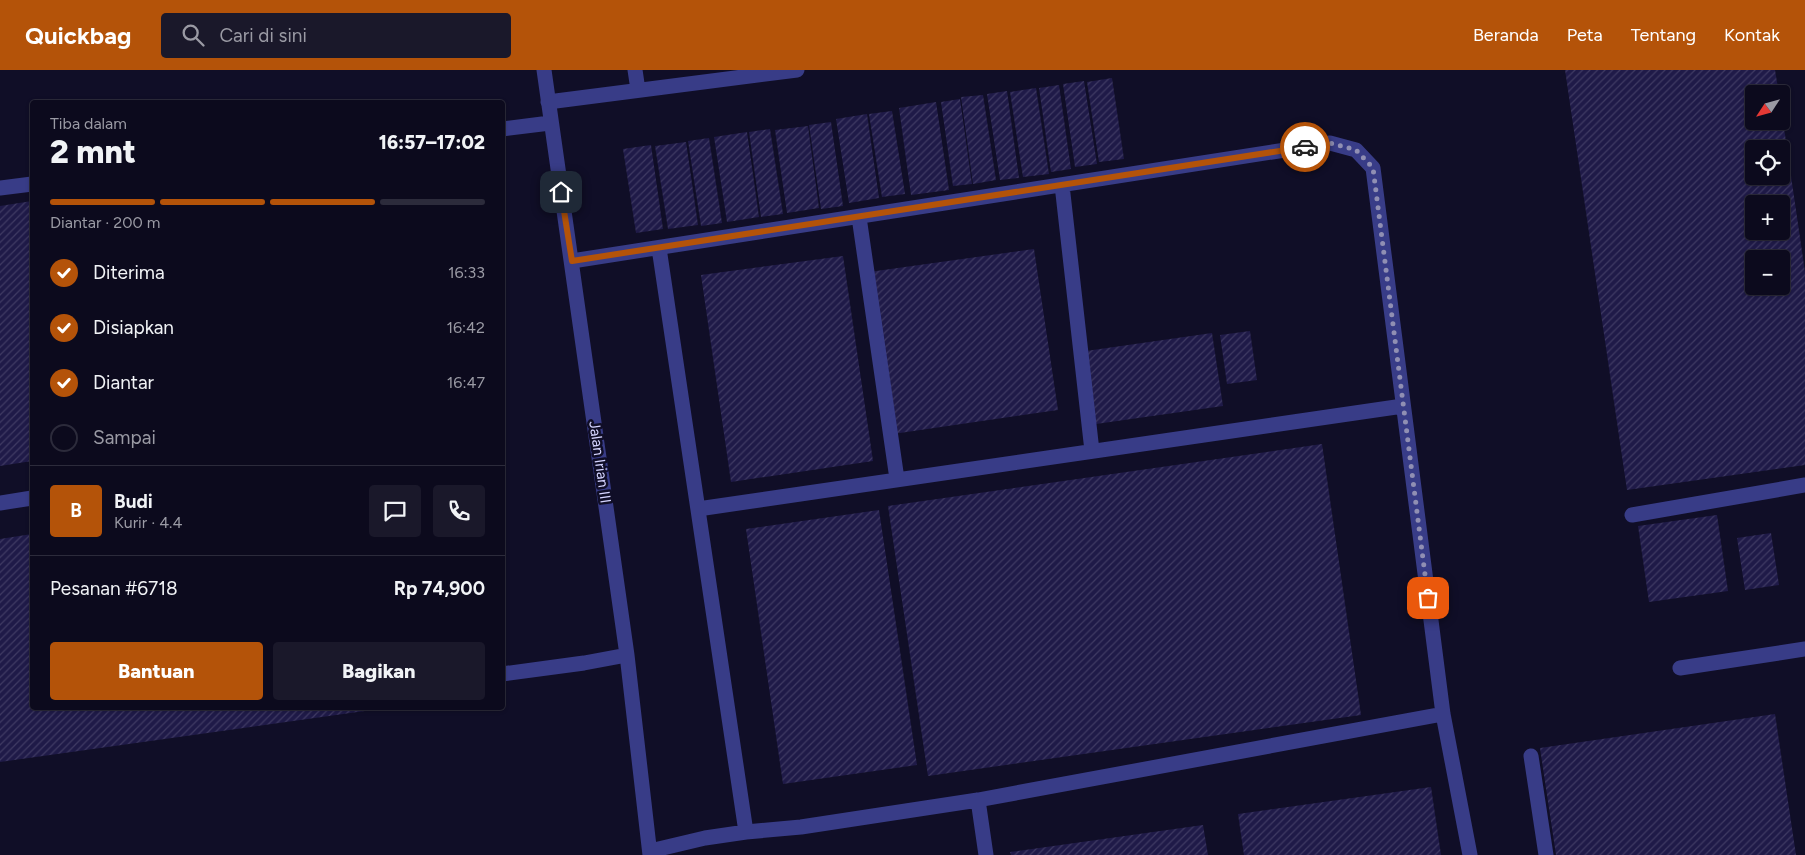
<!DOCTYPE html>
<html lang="id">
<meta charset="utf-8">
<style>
:root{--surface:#0c0a1d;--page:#1a182a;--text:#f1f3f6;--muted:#9a9aa4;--line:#2c2b3b;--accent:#b45309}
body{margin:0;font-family:Figtree,sans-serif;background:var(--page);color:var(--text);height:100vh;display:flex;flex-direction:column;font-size:19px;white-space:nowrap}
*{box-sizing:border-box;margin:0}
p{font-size:16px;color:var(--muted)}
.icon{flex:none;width:28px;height:28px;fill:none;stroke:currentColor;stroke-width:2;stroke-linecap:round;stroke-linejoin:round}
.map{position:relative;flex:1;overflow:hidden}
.drawer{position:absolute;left:30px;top:30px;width:475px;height:610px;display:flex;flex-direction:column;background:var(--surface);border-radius:5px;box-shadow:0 1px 4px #0004,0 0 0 1px var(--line)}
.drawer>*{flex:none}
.needle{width:32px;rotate:234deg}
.buttons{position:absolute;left:1745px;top:15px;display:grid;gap:10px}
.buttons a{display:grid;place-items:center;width:45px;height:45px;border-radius:5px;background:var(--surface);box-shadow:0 1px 4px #0004,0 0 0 1px var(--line);font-size:25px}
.pin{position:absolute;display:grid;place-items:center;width:42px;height:42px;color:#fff;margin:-21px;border-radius:10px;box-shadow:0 2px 8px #0006}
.courier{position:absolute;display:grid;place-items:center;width:50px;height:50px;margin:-25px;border:4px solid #b45309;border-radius:50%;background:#fff;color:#222;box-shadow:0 1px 6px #0007}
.overview em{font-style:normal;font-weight:800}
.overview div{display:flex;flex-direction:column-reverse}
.overview{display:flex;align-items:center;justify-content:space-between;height:85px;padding:0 20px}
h1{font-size:32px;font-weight:800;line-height:38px}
.bar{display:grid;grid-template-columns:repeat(4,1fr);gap:8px 5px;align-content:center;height:60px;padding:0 20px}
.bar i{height:6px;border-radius:4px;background:var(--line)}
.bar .current{background:var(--accent)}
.bar p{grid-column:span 4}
.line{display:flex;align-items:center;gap:12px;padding:0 20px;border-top:1px solid var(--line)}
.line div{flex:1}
.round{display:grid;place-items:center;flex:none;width:52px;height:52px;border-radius:5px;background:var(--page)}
ol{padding:0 20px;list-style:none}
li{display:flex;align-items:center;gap:15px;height:55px}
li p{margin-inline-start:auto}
li .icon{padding:5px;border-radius:50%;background:var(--accent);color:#fff;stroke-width:4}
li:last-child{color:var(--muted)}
li i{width:28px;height:28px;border:2px solid var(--line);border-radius:50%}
.button{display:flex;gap:10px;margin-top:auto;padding:10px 20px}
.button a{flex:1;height:58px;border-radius:5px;background:var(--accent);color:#fff;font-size:20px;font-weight:800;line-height:58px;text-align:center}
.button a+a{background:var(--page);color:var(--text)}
header{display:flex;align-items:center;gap:30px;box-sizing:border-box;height:70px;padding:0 25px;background:var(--accent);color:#fff}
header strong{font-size:24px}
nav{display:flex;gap:28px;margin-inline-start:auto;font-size:18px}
.search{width:350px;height:45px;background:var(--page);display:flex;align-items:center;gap:12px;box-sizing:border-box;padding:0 18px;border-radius:5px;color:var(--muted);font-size:19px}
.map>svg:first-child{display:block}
.building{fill:url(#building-hatch);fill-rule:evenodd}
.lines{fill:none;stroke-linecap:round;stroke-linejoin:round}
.minor{stroke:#383c87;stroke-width:15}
.done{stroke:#908fb3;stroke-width:5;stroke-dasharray:0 9}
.route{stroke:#b45309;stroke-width:6}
.labels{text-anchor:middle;stroke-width:5;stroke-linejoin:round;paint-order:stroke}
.street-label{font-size:15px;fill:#d5d4ff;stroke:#100e27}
</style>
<header>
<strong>Quickbag</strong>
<div class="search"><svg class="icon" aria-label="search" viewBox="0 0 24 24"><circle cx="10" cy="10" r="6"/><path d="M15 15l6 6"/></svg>Cari di sini</div>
<nav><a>Beranda</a><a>Peta</a><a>Tentang</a><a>Kontak</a></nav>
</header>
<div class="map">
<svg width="1805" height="785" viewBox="0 0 1805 785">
<defs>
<pattern id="building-hatch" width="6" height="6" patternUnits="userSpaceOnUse" patternTransform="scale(1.25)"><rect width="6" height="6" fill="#1f1a48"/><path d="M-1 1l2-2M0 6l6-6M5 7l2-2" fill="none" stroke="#3f3a63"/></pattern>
</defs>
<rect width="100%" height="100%" fill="#100e27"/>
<!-- building -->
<path class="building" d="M 1565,0 L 1775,0 L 1779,24 L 1754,24 L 1754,51 L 1783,51 L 1805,202 L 1805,395 L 1627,420 ZM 1754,79 L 1781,79 L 1781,106 L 1754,106 ZM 1754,134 L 1781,134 L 1781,161 L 1754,161 ZM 1754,189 L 1781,189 L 1781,216 L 1754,216 Z
M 1112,8 L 1124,89 L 1099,92 L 1087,12 Z
M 1084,11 L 1097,94 L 1075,97 L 1063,14 Z
M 1059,15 L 1071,99 L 1051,102 L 1039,18 Z
M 1036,18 L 1049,104 L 1023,107 L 1010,22 Z
M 1007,21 L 1019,108 L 1000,110 L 987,24 Z
M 983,25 L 996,110 L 973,114 L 961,27 Z
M 960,29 L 972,114 L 953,116 L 941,32 Z
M 936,32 L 949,120 L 911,125 L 899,38 Z
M 892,41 L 905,124 L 882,127 L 869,44 Z
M 867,44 L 879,128 L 849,133 L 836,49 Z
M 831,52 L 843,136 L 821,139 L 809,55 Z
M 808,56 L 819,138 L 787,143 L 775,60 Z
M 770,59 L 783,144 L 761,147 L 749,62 Z
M 747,62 L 759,147 L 727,152 L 714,67 Z
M 709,68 L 722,153 L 701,156 L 688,71 Z
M 686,72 L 698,155 L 668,159 L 655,76 Z
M 651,75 L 663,159 L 636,163 L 623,79 Z
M 32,131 L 32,391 L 0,396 L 0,136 Z
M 1034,179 L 1058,340 L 893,364 L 869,202 Z
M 843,186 L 873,391 L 731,412 L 701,205 Z
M 1250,261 L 1257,310 L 1227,314 L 1220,265 Z
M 1212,263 L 1223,336 L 1096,354 L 1086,281 Z
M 1322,374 L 1361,645 L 928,706 L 888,436 Z
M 879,440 L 917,695 L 783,714 L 746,459 Z
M 1717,445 L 1728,521 L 1649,532 L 1638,456 Z
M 1771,463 L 1779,515 L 1745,520 L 1737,468 Z
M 32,464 L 32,638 L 379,639 L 0,692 L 0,469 Z
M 1775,644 L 1796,785 L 1556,785 L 1540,678 Z
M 1431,717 L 1441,785 L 1244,785 L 1238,744 Z
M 1203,755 L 1208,785 L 1011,785 L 1010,782 Z"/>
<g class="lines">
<!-- minor -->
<path class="minor" d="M 544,0 L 627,585 L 650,785
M 635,0 L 638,20
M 548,32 L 797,0
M 502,59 L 550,53
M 1062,115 L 1092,381
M 0,118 L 32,114
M 859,147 L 897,409
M 659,178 L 746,762 L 801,757 L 978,730 L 1443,644
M 572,191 L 1330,73 L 1356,80 L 1373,98 L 1443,644 L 1470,785
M 0,433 L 32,428
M 698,439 L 1403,336
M 1632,445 L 1805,415
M 1680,598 L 1805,579
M 502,604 L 584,593 L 627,585
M 1531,686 L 1546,785
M 978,730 L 986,785
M 650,781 L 705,768 L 746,762"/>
</g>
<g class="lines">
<!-- done -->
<path class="done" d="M 1305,77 L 1330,73 L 1356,80 L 1373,98 L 1428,528"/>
<!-- route -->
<path class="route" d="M 561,122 L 572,191 L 1305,77"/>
</g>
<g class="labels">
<!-- street labels -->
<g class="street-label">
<text transform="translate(600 392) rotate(82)" y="5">Jalan Irian III</text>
</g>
</g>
</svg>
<div class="buttons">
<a><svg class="needle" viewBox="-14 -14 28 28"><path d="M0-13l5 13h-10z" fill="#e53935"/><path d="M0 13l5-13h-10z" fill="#9a9aa4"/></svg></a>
<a><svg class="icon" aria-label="locate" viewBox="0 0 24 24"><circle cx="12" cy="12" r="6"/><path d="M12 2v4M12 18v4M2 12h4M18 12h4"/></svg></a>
<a>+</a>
<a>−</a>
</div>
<div class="pin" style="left:1428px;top:528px;background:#ea580c"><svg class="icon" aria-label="bag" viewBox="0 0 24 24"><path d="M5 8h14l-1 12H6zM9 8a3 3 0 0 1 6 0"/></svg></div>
<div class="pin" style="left:561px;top:122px;background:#1f2937"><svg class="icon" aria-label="home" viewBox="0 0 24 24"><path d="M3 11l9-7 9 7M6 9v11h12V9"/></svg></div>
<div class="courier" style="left:1305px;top:77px"><svg class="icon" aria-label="car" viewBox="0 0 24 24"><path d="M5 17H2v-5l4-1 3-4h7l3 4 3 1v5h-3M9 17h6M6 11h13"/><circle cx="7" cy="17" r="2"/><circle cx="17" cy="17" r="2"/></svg></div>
<section class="drawer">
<div class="overview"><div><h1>2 mnt</h1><p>Tiba dalam</p></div><em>16:57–17:02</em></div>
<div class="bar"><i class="current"></i><i class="current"></i><i class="current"></i><i></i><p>Diantar · 200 m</p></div>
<ol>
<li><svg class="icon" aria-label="check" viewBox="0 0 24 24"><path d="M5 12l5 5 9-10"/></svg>Diterima<p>16:33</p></li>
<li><svg class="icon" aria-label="check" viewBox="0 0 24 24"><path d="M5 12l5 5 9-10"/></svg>Disiapkan<p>16:42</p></li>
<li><svg class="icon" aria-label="check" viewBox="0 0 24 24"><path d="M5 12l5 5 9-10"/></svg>Diantar<p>16:47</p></li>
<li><i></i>Sampai</li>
</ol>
<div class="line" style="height:90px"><b class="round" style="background:var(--accent);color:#fff">B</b><div><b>Budi</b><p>Kurir · 4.4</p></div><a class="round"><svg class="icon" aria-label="chat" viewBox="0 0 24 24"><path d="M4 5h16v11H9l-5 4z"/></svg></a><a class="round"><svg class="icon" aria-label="phone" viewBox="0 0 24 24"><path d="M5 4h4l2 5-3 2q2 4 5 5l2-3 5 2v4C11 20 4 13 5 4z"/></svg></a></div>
<div class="line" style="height:65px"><div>Pesanan #6718</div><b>Rp 74,900</b></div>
<div class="button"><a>Bantuan</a><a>Bagikan</a></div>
</section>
</div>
